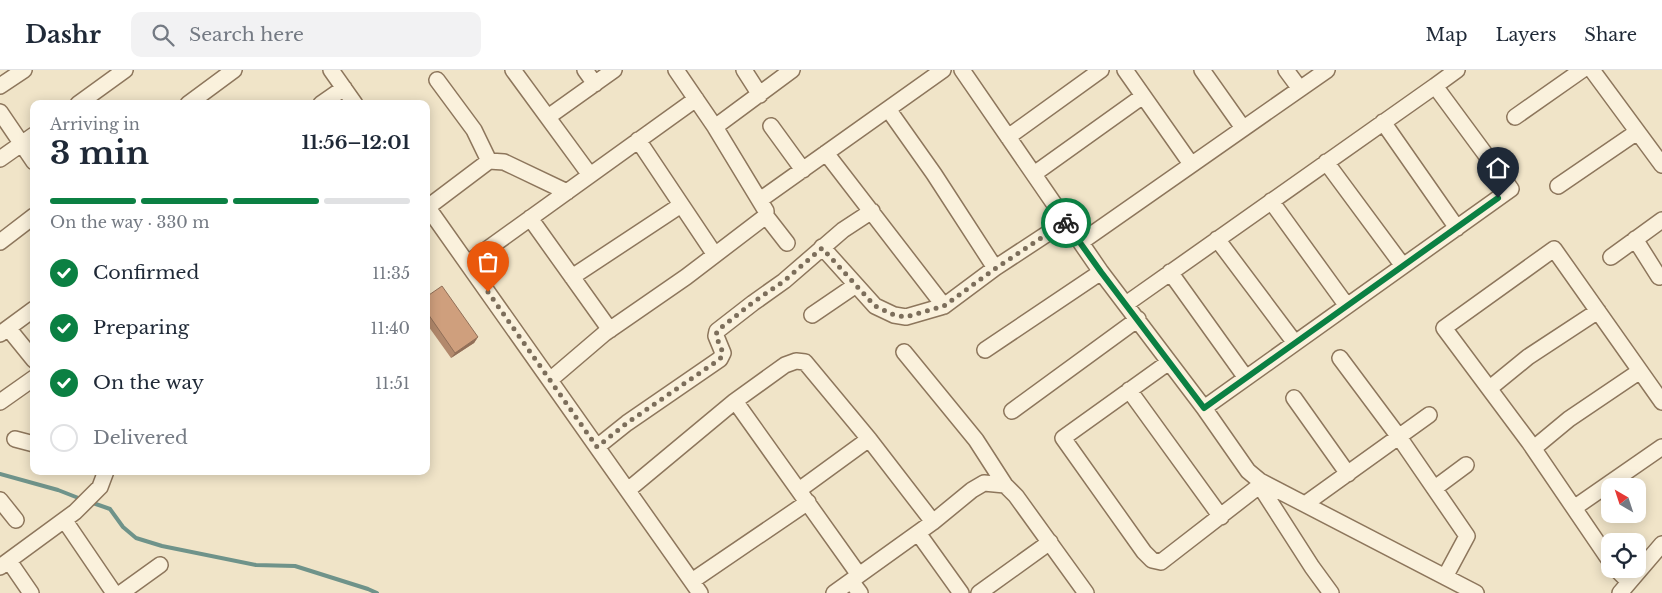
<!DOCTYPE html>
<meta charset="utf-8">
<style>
:root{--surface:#fff;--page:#f2f2f3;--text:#1f2937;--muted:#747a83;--line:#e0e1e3;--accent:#0b8043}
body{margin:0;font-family:"Libre Baskerville",serif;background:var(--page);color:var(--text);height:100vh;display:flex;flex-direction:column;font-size:19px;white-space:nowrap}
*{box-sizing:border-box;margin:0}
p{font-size:16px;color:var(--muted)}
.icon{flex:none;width:28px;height:28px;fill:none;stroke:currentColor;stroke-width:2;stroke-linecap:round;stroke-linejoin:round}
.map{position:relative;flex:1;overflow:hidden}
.side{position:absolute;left:30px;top:30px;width:400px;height:375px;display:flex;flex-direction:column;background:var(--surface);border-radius:10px;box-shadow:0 2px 12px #0003}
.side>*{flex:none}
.needle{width:32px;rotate:321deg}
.buttons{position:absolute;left:1601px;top:408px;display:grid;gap:10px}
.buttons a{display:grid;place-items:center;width:45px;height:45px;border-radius:10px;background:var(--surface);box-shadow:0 2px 12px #0003;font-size:25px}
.pin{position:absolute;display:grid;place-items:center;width:42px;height:42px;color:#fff;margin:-51px -21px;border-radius:50% 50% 50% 0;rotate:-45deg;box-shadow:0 0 5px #0007}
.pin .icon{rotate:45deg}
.courier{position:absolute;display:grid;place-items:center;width:50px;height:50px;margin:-25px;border:4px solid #0b8043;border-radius:50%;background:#fff;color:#222;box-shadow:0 1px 6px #0007}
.head em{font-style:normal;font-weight:700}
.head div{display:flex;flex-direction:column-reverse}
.head{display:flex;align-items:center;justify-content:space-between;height:85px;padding:0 20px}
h1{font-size:32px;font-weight:700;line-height:38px}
.bar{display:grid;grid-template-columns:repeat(4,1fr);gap:8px 5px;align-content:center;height:60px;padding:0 20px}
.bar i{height:6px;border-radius:4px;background:var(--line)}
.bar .current{background:var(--accent)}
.bar p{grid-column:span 4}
ol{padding:0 20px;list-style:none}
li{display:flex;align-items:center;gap:15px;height:55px}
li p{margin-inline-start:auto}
li .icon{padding:5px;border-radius:50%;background:var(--accent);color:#fff;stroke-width:4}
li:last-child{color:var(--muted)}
li i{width:28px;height:28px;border:2px solid var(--line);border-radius:50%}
header{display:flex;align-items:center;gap:30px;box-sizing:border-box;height:70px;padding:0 25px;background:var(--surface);border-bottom:1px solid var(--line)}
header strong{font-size:24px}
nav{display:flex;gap:28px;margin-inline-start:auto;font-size:18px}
.search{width:350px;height:45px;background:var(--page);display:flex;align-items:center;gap:12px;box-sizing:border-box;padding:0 18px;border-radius:10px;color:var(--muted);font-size:19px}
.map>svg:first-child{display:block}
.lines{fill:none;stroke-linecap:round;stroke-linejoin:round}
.stream{stroke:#6f938a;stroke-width:4}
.minor-casing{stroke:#8d765c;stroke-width:18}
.minor{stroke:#faf1dc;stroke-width:15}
.wall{fill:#b2896c}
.shaded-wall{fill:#916f58}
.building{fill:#cf9f7d;stroke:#916f58}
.done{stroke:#7c6e5b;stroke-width:5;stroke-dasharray:0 9}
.route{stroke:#0b8043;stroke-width:6}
</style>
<header>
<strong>Dashr</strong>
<div class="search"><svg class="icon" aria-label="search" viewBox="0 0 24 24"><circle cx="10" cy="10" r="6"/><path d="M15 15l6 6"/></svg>Search here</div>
<nav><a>Map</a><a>Layers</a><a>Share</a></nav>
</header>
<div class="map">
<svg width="1662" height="523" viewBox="0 0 1662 523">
<rect width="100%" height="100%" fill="#f0e4c8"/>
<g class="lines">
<!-- stream -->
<path class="stream" d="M 0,404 L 58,420 L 81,429
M 90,432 L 110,439 L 123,457 L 136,468 L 162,476 L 256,495 L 295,496 L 368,519 L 377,523"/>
<!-- minor casing -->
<g class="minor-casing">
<path id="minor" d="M 331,0 L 355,34
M 513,0 L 590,105
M 585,0 L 595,14
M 744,0 L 760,25
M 962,0 L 1101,202 L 1204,338 L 1248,401 L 1260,411 L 1476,523
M 1125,0 L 1191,94
M 1202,0 L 1243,58
M 1286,0 L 1300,19
M 1592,0 L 1662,95
M 437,10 L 474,60 L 489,91
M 0,16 L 24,0
M 1435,16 L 1457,0
M 78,34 L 125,0
M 188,34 L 234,0
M 321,34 L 344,18
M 888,39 L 934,104 L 995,198
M 0,42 L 34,92
M 548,47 L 614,0
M 1515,47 L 1582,0
M 1383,52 L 1457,158
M 771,56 L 803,100
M 715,57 L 792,0
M 1008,67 L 1101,0
M 638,70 L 715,185
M 826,83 L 944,236
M 0,89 L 34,65
M 1326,92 L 1403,196
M 1034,104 L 1143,26
M 1558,116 L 1637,62
M 760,130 L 943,0
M 1271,131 L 1347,236
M 426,135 L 700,523
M 428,137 L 489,91 L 504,92 L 567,122
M 766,146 L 787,173
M 530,148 L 610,260
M 1217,169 L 1295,273
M 1635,169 L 1659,207
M 0,172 L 34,146
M 1081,172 L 1327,0
M 822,177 L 875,236 L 894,245 L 906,247 L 944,236 L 995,198 L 1065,152
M 1611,187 L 1662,150
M 468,193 L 696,29
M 1170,202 L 1246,308
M 572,207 L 681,135
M 1126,234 L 1435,16 L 1511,119 L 1204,338
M 812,245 L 856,215
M 8,258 L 34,290
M 0,264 L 34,239
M 985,280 L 1101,202
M 904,282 L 976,370 L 1005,415
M 1340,288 L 1399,367 L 1467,466 L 1445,507
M 1169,292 L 1063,368 L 1144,482 L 1152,490 L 1161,492 L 1263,413
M 550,310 L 605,263 L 686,207 L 766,146 L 766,141 L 715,57 L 676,0
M 1490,318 L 1528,287 L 1598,241
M 1129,320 L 1221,447
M 1294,328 L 1348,404
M 735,331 L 859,505
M 0,332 L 34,308
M 1012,341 L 1138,249
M 15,369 L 34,374
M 597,377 L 627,353 L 720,289 L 723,283 L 716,266 L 717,261 L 753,233 L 784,211 L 843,160 L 872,141
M 1534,378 L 1569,349 L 1640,301
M 1260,416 L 1312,497 L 1331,523
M 1435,418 L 1466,395
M 628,420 L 735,331 L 785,295 L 796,291 L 805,292 L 869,369 L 933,452
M 799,420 L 869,369
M 0,430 L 16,450
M 1305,434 L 1429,345
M 1574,438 L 1662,377
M 65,451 L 114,523
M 918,463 L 961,523
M 9,491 L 31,523
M 1610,491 L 1529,372 L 1444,258 L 1554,179 L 1662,332
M 0,497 L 75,442 L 100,417 L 106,401
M 1616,499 L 1629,512
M 692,511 L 808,432
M 851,511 L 860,523
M 121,523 L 160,495
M 834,523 L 933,452 L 972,420 L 984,413 L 1005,415 L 1016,426 L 1086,523
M 979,523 L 1050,472
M 1620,523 L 1662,474"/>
</g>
<!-- minor -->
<use href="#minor" class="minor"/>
</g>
<!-- wall -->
<path class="wall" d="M 426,227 L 478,267 L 474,273 L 451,288 L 426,253 Z"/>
<!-- shaded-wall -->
<path class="shaded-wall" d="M 478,267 L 474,273 L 451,288 L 455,283 Z"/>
<!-- building -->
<path class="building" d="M 442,216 L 478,267 L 455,283 L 426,241 L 426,227 Z"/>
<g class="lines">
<!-- done -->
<path class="done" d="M 488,222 L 597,377 L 627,353 L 720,289 L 723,283 L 716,266 L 717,261 L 752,233 L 784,211 L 822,178 L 875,236 L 894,245 L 906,247 L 944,236 L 996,198 L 1065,152 L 1066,153"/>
<!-- route -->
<path class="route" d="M 1066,153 L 1101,202 L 1204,338 L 1498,128"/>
</g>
</svg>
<div class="buttons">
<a><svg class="needle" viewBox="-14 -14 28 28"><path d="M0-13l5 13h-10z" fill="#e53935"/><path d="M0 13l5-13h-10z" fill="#747a83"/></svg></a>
<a><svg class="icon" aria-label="locate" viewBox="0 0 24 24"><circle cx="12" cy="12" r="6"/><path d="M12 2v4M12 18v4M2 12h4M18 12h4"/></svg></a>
</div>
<div class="pin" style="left:488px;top:222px;background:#ea580c"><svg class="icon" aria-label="bag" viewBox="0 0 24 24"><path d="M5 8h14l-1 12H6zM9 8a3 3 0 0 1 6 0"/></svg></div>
<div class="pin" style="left:1498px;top:128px;background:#1f2937"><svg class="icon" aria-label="home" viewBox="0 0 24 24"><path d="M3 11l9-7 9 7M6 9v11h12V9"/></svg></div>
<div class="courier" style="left:1066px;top:153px"><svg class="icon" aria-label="bike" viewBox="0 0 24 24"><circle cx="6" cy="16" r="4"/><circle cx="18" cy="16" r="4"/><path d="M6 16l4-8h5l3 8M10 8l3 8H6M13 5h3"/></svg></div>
<section class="side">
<div class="head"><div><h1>3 min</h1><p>Arriving in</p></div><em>11:56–12:01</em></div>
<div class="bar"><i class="current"></i><i class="current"></i><i class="current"></i><i></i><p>On the way · 330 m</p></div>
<ol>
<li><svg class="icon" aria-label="check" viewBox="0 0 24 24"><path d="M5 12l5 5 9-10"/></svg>Confirmed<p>11:35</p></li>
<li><svg class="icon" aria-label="check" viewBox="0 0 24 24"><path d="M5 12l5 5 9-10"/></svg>Preparing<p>11:40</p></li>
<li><svg class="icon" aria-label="check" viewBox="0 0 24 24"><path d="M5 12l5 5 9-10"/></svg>On the way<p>11:51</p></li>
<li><i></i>Delivered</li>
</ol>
</section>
</div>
